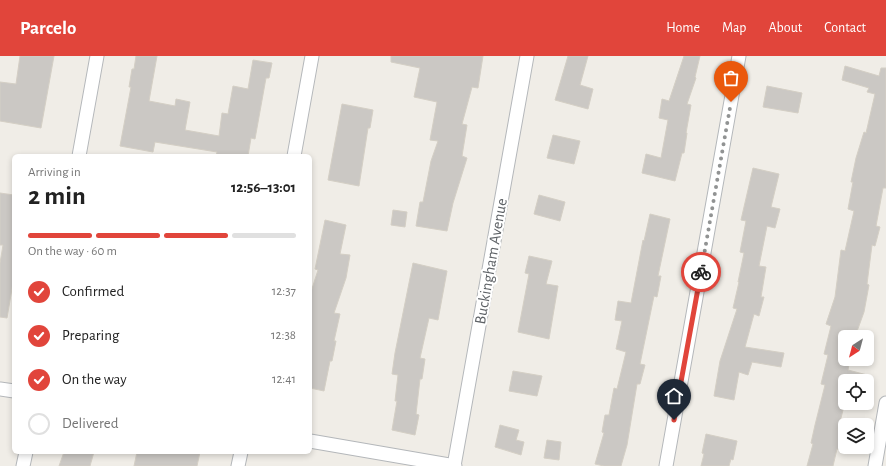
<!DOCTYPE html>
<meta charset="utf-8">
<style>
:root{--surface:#fff;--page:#f2f2f2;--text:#222;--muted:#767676;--line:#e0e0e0;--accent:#e1453b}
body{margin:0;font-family:"Alegreya Sans",sans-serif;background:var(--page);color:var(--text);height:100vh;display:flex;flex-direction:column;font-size:15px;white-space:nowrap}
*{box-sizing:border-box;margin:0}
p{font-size:13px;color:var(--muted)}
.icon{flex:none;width:22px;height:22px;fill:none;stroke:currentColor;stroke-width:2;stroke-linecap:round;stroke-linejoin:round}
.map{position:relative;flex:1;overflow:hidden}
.side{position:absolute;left:12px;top:98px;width:300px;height:300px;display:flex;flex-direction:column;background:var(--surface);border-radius:6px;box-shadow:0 2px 6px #0003}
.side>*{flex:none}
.needle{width:26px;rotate:216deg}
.controls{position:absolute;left:838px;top:274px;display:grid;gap:8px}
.controls a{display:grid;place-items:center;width:36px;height:36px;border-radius:6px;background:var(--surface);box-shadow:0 2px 6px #0003;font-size:20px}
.pin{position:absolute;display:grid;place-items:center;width:34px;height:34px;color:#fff;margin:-41px -17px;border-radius:50% 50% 50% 0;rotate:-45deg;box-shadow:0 0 4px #0007}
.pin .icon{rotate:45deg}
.courier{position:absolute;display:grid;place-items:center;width:40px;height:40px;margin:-20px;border:3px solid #e1453b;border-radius:50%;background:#fff;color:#222;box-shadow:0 1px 5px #0007}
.overview em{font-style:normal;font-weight:600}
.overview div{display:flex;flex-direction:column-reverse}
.overview{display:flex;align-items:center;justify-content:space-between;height:68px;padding:0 16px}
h1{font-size:26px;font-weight:600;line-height:30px}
.bar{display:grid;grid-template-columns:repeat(4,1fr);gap:6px 4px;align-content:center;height:48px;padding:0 16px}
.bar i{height:5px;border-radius:3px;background:var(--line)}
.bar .active{background:var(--accent)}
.bar p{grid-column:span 4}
ol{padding:0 16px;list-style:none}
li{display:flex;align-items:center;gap:12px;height:44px}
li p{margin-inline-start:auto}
li .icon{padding:4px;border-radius:50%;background:var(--accent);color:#fff;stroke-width:4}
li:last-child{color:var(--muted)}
li i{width:22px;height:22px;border:2px solid var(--line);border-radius:50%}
header{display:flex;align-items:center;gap:24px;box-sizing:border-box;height:56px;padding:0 20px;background:var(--accent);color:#fff}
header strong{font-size:19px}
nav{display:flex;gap:22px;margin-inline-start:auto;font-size:14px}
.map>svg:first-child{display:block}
.building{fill:#cbc8c4;stroke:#d4cfc5}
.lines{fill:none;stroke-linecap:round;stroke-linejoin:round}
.minor-casing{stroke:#b4b7ba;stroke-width:15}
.minor{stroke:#fff;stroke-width:13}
.done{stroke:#919393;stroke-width:4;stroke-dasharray:0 7.2}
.route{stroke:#e1453b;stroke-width:5}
.labels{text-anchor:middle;stroke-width:4;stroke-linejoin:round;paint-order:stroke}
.street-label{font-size:16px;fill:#5e6266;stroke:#fff}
</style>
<header>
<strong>Parcelo</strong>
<nav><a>Home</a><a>Map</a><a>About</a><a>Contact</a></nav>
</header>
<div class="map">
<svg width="886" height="410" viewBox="0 0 886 410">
<rect width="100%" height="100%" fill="#f0ede7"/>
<!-- building -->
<path class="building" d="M 20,0 L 54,0 L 41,72 L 0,65 L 0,26 L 16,28 Z
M 136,0 L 157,0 L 149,45 L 175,50 L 176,43 L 190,46 L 185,74 L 219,80 L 222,57 L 228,58 L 233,30 L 248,33 L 253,4 L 272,7 L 269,22 L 266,22 L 255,83 L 251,82 L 248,100 L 216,100 L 217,96 L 155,86 L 153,96 L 120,90 L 131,31 L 129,31 L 132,13 L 134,13 Z
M 391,0 L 483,0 L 478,32 L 472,31 L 462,68 L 467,69 L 462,100 L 467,102 L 453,147 L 447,175 L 416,170 L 420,146 L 423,146 L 431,105 L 438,85 L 430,84 L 437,46 L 414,41 L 420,12 L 391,6 Z
M 568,0 L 588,0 L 580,29 L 593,33 L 588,53 L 555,44 Z
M 684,0 L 700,0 L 695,21 L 696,22 L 687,48 L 691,49 L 686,77 L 687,77 L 684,97 L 682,97 L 675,125 L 642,117 L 646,98 L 661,102 L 668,64 L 659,62 L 662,43 L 669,45 Z
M 845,10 L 879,20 L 881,12 L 886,12 L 886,132 L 883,132 L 876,170 L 880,171 L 875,190 L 872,189 L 867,228 L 869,229 L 864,256 L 855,281 L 845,281 L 845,303 L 850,303 L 848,314 L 871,320 L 870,325 L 845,325 L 845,346 L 838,374 L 844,375 L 840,394 L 837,393 L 833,410 L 807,410 L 813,388 L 811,387 L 815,369 L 825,329 L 821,328 L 828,299 L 824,298 L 831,270 L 826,268 L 835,241 L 841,194 L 845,195 L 854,155 L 848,153 L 853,126 L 851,126 L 856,102 L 864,76 L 866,77 L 875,38 L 867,36 L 869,32 L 842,24 Z
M 767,30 L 802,37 L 798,57 L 763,51 Z
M 342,48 L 373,54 L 370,72 L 368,72 L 359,130 L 328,124 Z
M 553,79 L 580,85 L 574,108 L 547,102 Z
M 753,112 L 779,118 L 771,151 L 780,153 L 775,172 L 767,170 L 759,210 L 766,211 L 761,241 L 764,241 L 759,260 L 754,258 L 745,291 L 784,297 L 781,311 L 752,306 L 748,319 L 739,316 L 734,344 L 714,340 L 720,305 L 737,253 L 733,252 L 739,226 L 738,226 L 744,197 L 740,196 L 746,165 L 741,164 Z
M 0,137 L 14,139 L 14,221 L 7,262 L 0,261 L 0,207 L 3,189 L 0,189 Z
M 539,139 L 565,146 L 560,165 L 534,158 Z
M 393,154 L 407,156 L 405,171 L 391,169 Z
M 650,158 L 670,163 L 658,220 L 661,220 L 657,241 L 654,240 L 640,308 L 645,309 L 640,328 L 637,328 L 627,389 L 621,410 L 604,410 L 595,408 L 604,377 L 602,376 L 605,359 L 609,359 L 614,332 L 617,333 L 626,296 L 616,293 L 622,265 L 615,264 L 618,245 L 631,247 L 643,184 L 644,185 Z
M 325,164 L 346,169 L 340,198 L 350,199 L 346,222 L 334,257 L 340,258 L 334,285 L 336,285 L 332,305 L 330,305 L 324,335 L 310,332 L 310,239 L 318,214 L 315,213 Z
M 529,200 L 552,205 L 546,228 L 558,230 L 549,283 L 518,276 L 529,218 L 525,217 Z
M 413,207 L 447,215 L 438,264 L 429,262 L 420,302 L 425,303 L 422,323 L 420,323 L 416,358 L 419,359 L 415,379 L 392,374 L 397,345 L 395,345 L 398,319 L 392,318 L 395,297 Z
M 513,315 L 542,320 L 537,340 L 509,335 Z
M 500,369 L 519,374 L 516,384 L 524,386 L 521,399 L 495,391 Z
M 706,378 L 737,385 L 733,404 L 731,403 L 729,410 L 701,410 L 704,398 L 702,397 Z
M 547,384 L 561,386 L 559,404 L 544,402 Z
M 64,396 L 94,396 L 90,410 L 59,410 Z
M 137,396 L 200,396 L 197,410 L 134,410 Z"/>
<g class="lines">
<!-- minor casing -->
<g class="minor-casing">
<path id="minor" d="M 79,100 L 97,0
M 294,100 L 312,0
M 0,333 L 14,335
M 310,385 L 455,410
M 23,410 L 26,396
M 238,410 L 241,396
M 454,410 L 527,0
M 666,410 L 739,0
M 875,410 L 886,347"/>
</g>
<!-- minor -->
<use href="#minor" class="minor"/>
</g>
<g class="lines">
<!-- done -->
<path class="done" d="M 701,216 L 731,46"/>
<!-- route -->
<path class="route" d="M 674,364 L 701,216"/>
</g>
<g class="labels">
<!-- street labels -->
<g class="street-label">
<text transform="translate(490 205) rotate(-80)" y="6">Buckingham Avenue</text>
</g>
</g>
</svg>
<div class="controls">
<a><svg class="needle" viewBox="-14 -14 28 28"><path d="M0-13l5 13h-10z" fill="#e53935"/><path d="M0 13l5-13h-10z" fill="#767676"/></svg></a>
<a><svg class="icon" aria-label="locate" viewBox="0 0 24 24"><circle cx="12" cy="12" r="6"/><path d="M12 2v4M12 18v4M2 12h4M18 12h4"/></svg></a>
<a><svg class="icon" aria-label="layers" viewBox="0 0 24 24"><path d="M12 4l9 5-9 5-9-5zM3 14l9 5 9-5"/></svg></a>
</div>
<div class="pin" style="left:731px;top:46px;background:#ea580c"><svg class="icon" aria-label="bag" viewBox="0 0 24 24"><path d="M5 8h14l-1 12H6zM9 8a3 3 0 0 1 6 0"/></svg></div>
<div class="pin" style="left:674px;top:364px;background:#1f2937"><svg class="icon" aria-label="home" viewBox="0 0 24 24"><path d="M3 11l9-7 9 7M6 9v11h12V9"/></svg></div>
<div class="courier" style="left:701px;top:216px"><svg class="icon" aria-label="bike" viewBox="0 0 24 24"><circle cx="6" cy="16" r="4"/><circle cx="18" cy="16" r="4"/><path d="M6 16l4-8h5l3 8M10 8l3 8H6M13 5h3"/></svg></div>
<section class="side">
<div class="overview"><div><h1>2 min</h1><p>Arriving in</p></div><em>12:56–13:01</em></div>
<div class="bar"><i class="active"></i><i class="active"></i><i class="active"></i><i></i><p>On the way · 60 m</p></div>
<ol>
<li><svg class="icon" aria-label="check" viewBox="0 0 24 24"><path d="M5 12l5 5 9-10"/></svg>Confirmed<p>12:37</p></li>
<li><svg class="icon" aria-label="check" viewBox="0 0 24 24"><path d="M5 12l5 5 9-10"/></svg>Preparing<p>12:38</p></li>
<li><svg class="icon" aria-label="check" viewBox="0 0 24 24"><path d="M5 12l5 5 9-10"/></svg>On the way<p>12:41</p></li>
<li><i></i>Delivered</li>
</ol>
</section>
</div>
